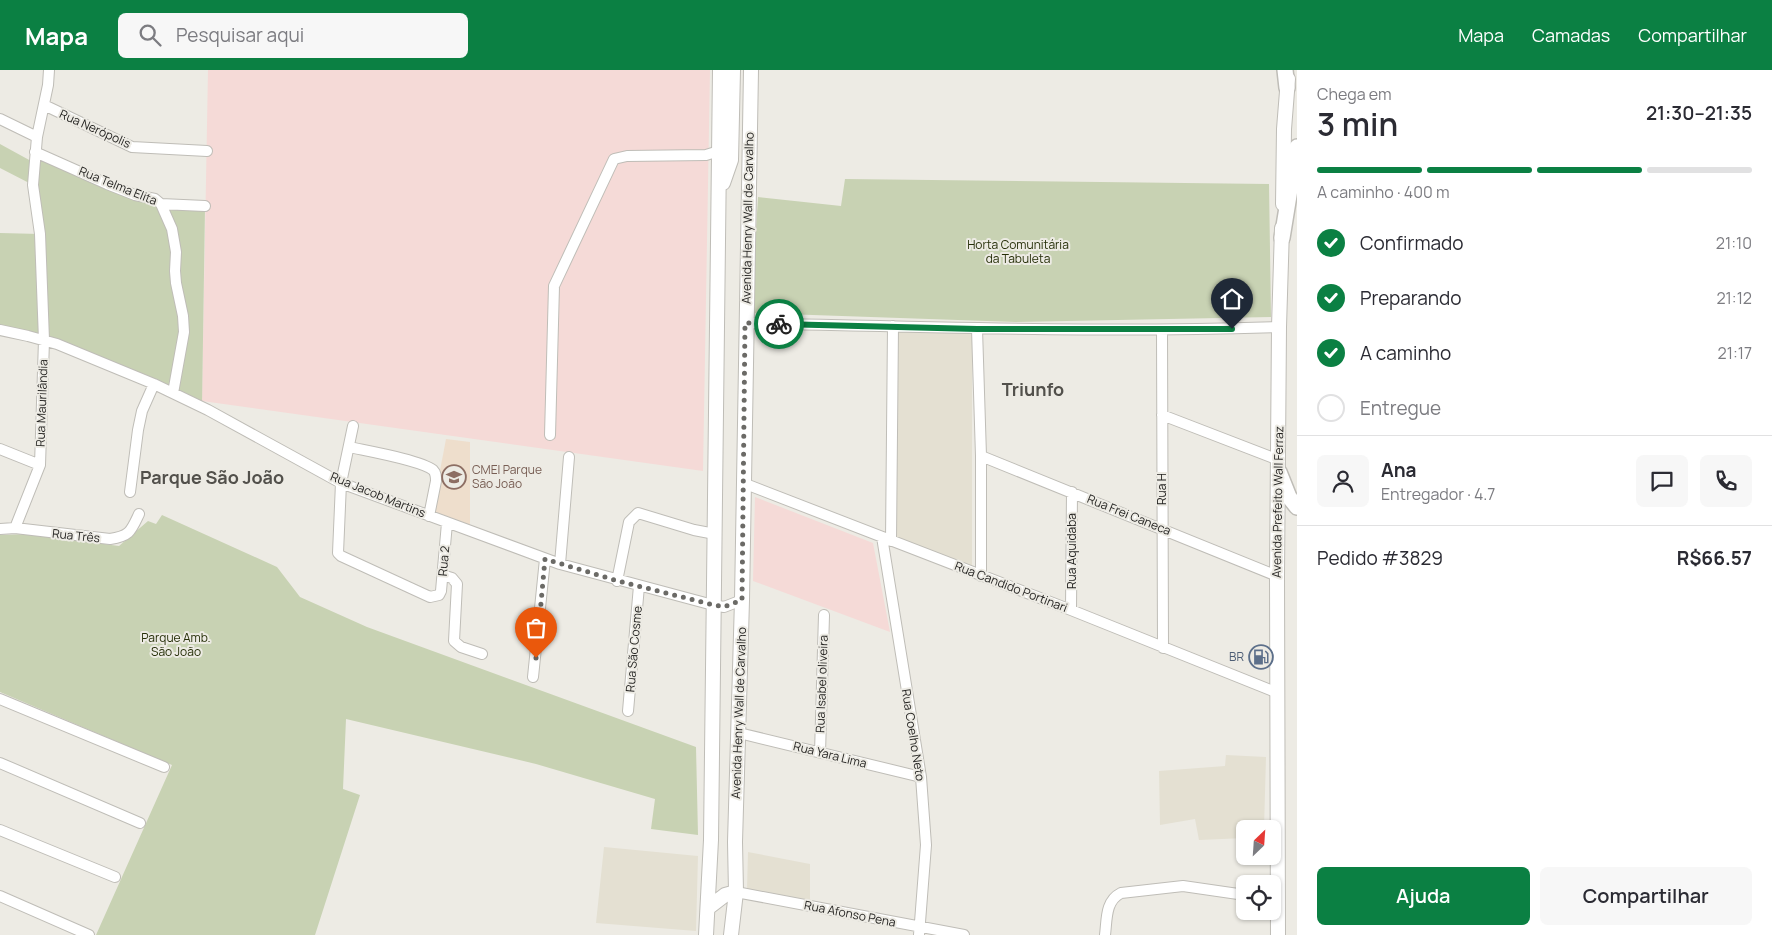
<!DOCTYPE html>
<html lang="pt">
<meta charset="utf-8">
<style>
:root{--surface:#fff;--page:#f7f7f7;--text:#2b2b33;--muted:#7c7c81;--line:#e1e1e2;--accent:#0b8043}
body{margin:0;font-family:Manrope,sans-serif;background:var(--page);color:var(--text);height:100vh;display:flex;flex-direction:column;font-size:19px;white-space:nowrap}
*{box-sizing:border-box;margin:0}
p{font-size:16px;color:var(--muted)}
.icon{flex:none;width:28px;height:28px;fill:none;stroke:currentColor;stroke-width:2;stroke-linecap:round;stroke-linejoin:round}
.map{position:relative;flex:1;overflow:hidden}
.details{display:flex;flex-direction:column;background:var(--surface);width:475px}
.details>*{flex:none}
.needle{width:32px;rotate:25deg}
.tools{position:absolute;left:1236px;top:750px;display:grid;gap:10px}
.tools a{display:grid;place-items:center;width:45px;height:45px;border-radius:8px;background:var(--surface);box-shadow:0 1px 4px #0004;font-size:25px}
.pin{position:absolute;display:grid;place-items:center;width:42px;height:42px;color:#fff;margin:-51px -21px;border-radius:50% 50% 50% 0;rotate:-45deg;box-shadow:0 0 5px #0007}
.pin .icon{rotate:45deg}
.courier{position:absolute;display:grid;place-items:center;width:50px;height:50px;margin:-25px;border:4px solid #0b8043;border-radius:50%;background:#fff;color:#222;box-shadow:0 1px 6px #0007}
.headline em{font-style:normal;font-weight:600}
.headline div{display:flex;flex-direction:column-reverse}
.headline{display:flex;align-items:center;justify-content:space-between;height:85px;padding:0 20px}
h1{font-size:32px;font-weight:600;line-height:38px}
.bar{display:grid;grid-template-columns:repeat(4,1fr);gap:8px 5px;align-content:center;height:60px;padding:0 20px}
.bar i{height:6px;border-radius:4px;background:var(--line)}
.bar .current{background:var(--accent)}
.bar p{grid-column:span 4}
.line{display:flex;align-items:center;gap:12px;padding:0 20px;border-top:1px solid var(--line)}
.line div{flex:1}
.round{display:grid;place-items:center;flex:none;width:52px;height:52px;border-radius:8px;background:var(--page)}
ol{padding:0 20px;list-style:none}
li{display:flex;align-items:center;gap:15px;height:55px}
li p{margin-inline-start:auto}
li .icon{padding:5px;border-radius:50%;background:var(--accent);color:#fff;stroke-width:4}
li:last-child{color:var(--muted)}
li i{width:28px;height:28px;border:2px solid var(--line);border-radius:50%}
.primary-button{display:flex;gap:10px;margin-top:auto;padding:10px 20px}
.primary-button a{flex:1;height:58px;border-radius:8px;background:var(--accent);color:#fff;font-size:20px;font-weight:600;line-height:58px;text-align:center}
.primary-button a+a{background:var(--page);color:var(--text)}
header{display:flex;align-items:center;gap:30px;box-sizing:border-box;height:70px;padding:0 25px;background:var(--accent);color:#fff}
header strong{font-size:24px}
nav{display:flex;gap:28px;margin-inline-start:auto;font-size:18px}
.search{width:350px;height:45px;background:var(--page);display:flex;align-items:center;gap:12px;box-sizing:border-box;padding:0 18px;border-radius:8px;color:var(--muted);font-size:19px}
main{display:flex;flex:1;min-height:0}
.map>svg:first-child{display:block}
.built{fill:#e4e0d2}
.industrial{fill:#f5dad7}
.education{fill:#eedecc}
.green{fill:#c8d2b3}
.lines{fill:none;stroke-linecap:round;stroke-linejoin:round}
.minor-casing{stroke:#bfbdb7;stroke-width:12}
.major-casing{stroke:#bfbdb7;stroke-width:16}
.highway-casing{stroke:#bfbdb7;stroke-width:18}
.minor{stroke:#fff;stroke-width:10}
.major{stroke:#fff;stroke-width:14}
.highway{stroke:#fff;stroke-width:15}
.done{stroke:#6b6a66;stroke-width:5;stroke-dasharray:0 9}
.route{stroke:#0b8043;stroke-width:6}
.labels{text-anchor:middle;stroke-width:4;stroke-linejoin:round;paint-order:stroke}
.street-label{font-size:12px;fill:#252422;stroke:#edebe4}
.park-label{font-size:12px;fill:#262f08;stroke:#edebe4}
.education-label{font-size:12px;fill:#785e54;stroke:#edebe4;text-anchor:start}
.service-label{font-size:12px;fill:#4e5e75;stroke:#edebe4;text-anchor:end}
.district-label{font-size:18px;font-weight:bold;fill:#52504b;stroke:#edebe4}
</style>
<header>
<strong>Mapa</strong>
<div class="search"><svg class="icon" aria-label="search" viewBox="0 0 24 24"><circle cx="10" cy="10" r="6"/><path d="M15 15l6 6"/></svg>Pesquisar aqui</div>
<nav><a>Mapa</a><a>Camadas</a><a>Compartilhar</a></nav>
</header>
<main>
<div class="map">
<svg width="1297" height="865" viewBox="0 0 1297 865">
<rect width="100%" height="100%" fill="#edebe4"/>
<!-- built -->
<path class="built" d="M 896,262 L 972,263 L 972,499 L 896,469 Z
M 1226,685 L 1266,687 L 1264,759 L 1245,759 L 1245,768 L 1199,770 L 1195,749 L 1160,755 L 1159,701 L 1225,696 Z
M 604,777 L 698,786 L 696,861 L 596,853 Z
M 748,782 L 810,794 L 810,830 L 747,819 Z"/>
<!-- industrial -->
<path class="industrial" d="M 208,0 L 710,0 L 703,401 L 202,331 Z
M 755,427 L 873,473 L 890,562 L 753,511 Z"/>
<!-- education -->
<path class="education" d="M 446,369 L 470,372 L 470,456 L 432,443 Z"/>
<!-- green -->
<path class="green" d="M 0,74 L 31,91 L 35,82 L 120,123 L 205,138 L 202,335 L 151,310 L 0,260 L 0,163 L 40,164 L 33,115 L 0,98 Z
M 845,109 L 1269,114 L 1271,247 L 1016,252 L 751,243 L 758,127 L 841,136 Z
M 162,445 L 277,497 L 300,527 L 367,557 L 696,677 L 698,765 L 651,759 L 655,729 L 536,694 L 346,649 L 343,719 L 360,725 L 315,865 L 96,865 L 172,695 L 0,622 L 0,465 L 29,464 L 119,476 L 148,451 L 156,454 Z"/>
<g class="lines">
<!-- minor casing -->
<g class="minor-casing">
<path id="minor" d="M 44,35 L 132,77 L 207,81
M 0,49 L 37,67
M 35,82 L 107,114 L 135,125 L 155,129 L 161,134 L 205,136
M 161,134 L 172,159 L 176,182 L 175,201 L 176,213 L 183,246 L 184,262 L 173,323
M 745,253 C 923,257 1101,263 1279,257
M 977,259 L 981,386 L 981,506
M 0,260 L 28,266 L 57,274 L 154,314 L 208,340 L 341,413 L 560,494 L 713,535 L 724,537 L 742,530
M 1162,260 L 1163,578
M 1162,345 L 1279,390
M 353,356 L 341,413 L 338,483 L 341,486 L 430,527 L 439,525 L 441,521 L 447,453
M 550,365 L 554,216 L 614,89 L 627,86 L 706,85 L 719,81
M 349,377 C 367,381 420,390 433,400 C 436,403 436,406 436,411 L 429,446
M 0,379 L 40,395
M 981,386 L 1277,506
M 743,413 L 1071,540 L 1278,623
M 130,422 L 138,360 L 142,341 L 154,314
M 15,458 L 40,395 L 44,270 L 40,164 L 33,115 L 37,67 L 48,15 L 49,0
M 0,459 L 15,458 L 110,469 C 130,466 131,461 139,444
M 882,467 L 921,707 L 926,775 L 919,865
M 891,471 L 893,256
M 560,494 L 569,387
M 442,505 L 452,508 L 457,514 L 454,571 L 461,577 L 482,584
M 617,511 L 629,452 L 638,443 L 694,460 L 715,464
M 1071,540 L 1072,422
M 533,607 L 545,489
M 0,629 L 164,697
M 628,641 L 639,516
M 739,663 L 921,707
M 820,683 L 824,545
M 0,693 L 140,753
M 0,760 L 115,807
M 736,822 L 964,865
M 0,826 L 89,865
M 1105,865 C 1107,850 1105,831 1121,823 L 1183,816 L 1245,825"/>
</g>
<!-- major casing -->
<g class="major-casing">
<path id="major" d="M 723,113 L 731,90 L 733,0
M 1283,134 L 1284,59 L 1288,9
M 708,838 L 725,825 L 736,822
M 706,865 L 711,770 L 720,0
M 731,865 L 736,822 L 735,772 L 742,530 L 751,0
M 1278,865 L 1277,506 L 1279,257 L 1282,158"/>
</g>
<!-- highway casing -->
<g class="highway-casing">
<path id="highway" d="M 1285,0 L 1287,18
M 1282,168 L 1297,77
M 1279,402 L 1289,427 L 1297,437"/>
</g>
<!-- minor -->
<use href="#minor" class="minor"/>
<!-- major -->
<use href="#major" class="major"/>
<!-- highway -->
<use href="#highway" class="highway"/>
</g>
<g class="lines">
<!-- done -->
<path class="done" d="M 536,588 L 545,489 L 618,511 L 714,535 L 724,537 L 742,530 L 745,253 L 779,254"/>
<!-- route -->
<path class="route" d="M 779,254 L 977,259 L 1232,259"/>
</g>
<!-- icons -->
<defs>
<g id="school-ring" transform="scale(1.25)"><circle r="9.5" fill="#edebe4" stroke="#8d6e63" stroke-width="1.5"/><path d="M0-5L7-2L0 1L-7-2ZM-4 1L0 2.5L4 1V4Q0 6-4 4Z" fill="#8d6e63"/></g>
<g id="fuel-ring" transform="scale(1.25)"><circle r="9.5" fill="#edebe4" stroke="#5c6f8a" stroke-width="1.5"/><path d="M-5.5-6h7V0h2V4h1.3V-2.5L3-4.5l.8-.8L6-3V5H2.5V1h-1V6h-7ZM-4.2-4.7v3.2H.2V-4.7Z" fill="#5c6f8a"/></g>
</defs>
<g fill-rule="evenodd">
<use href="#school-ring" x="454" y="407"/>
<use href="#fuel-ring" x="1261" y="587"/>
</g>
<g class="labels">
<!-- street labels -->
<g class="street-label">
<text transform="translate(95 59) rotate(24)" y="4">Rua Nerópolis</text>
<text transform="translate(118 116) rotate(22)" y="4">Rua Telma Elita</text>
<text transform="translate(748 148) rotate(-89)" y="4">Avenida Henry Wall de Carvalho</text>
<text transform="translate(42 333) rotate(-88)" y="4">Rua Maurilândia</text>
<text transform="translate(1162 419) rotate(-90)" y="4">Rua H</text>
<text transform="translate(378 425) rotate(22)" y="4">Rua Jacob Martins</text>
<text transform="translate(1278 432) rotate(-89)" y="4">Avenida Prefeito Wall Ferraz</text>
<text transform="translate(1129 445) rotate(22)" y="4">Rua Frei Caneca</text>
<text transform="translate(76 466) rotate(6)" y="4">Rua Três</text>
<text transform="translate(1072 481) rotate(-90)" y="4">Rua Aquidaba</text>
<text transform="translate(444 491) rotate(-85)" y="4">Rua 2</text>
<text transform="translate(1011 517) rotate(21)" y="4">Rua Candido Portinari</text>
<text transform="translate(634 579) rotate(-85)" y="4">Rua São Cosme</text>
<text transform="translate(822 614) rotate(-88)" y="4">Rua Isabel oliveira</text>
<text transform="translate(739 643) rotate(-88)" y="4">Avenida Henry Wall de Carvalho</text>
<text transform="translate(913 665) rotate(81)" y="4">Rua Coelho Neto</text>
<text transform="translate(830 685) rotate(14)" y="4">Rua Yara Lima</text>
<text transform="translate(850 844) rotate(11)" y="4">Rua Afonso Pena</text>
</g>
<!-- park labels -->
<g class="park-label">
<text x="1018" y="179">Horta Comunitária<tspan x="1018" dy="14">da Tabuleta</tspan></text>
<text x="176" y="572">Parque Amb.<tspan x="176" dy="14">São João</tspan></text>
</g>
<!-- education labels -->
<g class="education-label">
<text x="472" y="404">CMEI Parque<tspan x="472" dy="14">São João</tspan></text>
</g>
<!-- service labels -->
<g class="service-label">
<text x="1244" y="591">BR</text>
</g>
<!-- district labels -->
<g class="district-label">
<text x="1033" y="326">Triunfo</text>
<text x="212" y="414">Parque São João</text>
</g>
</g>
</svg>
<div class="tools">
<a><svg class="needle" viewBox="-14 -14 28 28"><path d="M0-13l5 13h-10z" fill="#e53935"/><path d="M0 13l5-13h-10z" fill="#7c7c81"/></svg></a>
<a><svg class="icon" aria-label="locate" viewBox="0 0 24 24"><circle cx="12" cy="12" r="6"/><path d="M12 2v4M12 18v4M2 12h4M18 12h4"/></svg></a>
</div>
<div class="pin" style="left:536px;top:588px;background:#ea580c"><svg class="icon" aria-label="bag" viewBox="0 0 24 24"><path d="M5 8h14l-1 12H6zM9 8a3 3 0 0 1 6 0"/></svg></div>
<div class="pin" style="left:1232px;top:259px;background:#1f2937"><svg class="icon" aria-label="home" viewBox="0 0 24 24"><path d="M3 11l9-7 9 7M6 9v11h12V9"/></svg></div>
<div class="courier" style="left:779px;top:254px"><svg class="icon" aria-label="bike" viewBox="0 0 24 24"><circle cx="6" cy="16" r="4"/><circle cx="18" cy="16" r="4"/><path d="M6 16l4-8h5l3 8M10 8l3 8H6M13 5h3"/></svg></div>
</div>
<section class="details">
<div class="headline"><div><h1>3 min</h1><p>Chega em</p></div><em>21:30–21:35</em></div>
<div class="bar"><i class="current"></i><i class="current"></i><i class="current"></i><i></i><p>A caminho · 400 m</p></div>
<ol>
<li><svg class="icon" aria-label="check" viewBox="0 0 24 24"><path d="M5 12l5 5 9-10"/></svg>Confirmado<p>21:10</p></li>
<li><svg class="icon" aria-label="check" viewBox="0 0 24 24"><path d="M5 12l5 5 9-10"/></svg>Preparando<p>21:12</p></li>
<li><svg class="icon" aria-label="check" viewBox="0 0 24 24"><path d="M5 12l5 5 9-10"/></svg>A caminho<p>21:17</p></li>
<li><i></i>Entregue</li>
</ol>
<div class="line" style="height:90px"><a class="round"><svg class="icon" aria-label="person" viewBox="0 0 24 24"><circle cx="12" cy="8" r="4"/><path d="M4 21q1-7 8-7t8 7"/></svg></a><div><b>Ana</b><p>Entregador · 4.7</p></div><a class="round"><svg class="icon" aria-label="chat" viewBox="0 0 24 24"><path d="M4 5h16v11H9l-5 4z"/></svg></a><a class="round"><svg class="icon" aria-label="phone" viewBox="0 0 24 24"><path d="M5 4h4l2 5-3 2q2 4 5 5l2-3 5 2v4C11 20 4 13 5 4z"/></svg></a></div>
<div class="line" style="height:65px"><div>Pedido #3829</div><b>R$66.57</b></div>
<div class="primary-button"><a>Ajuda</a><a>Compartilhar</a></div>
</section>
</main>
